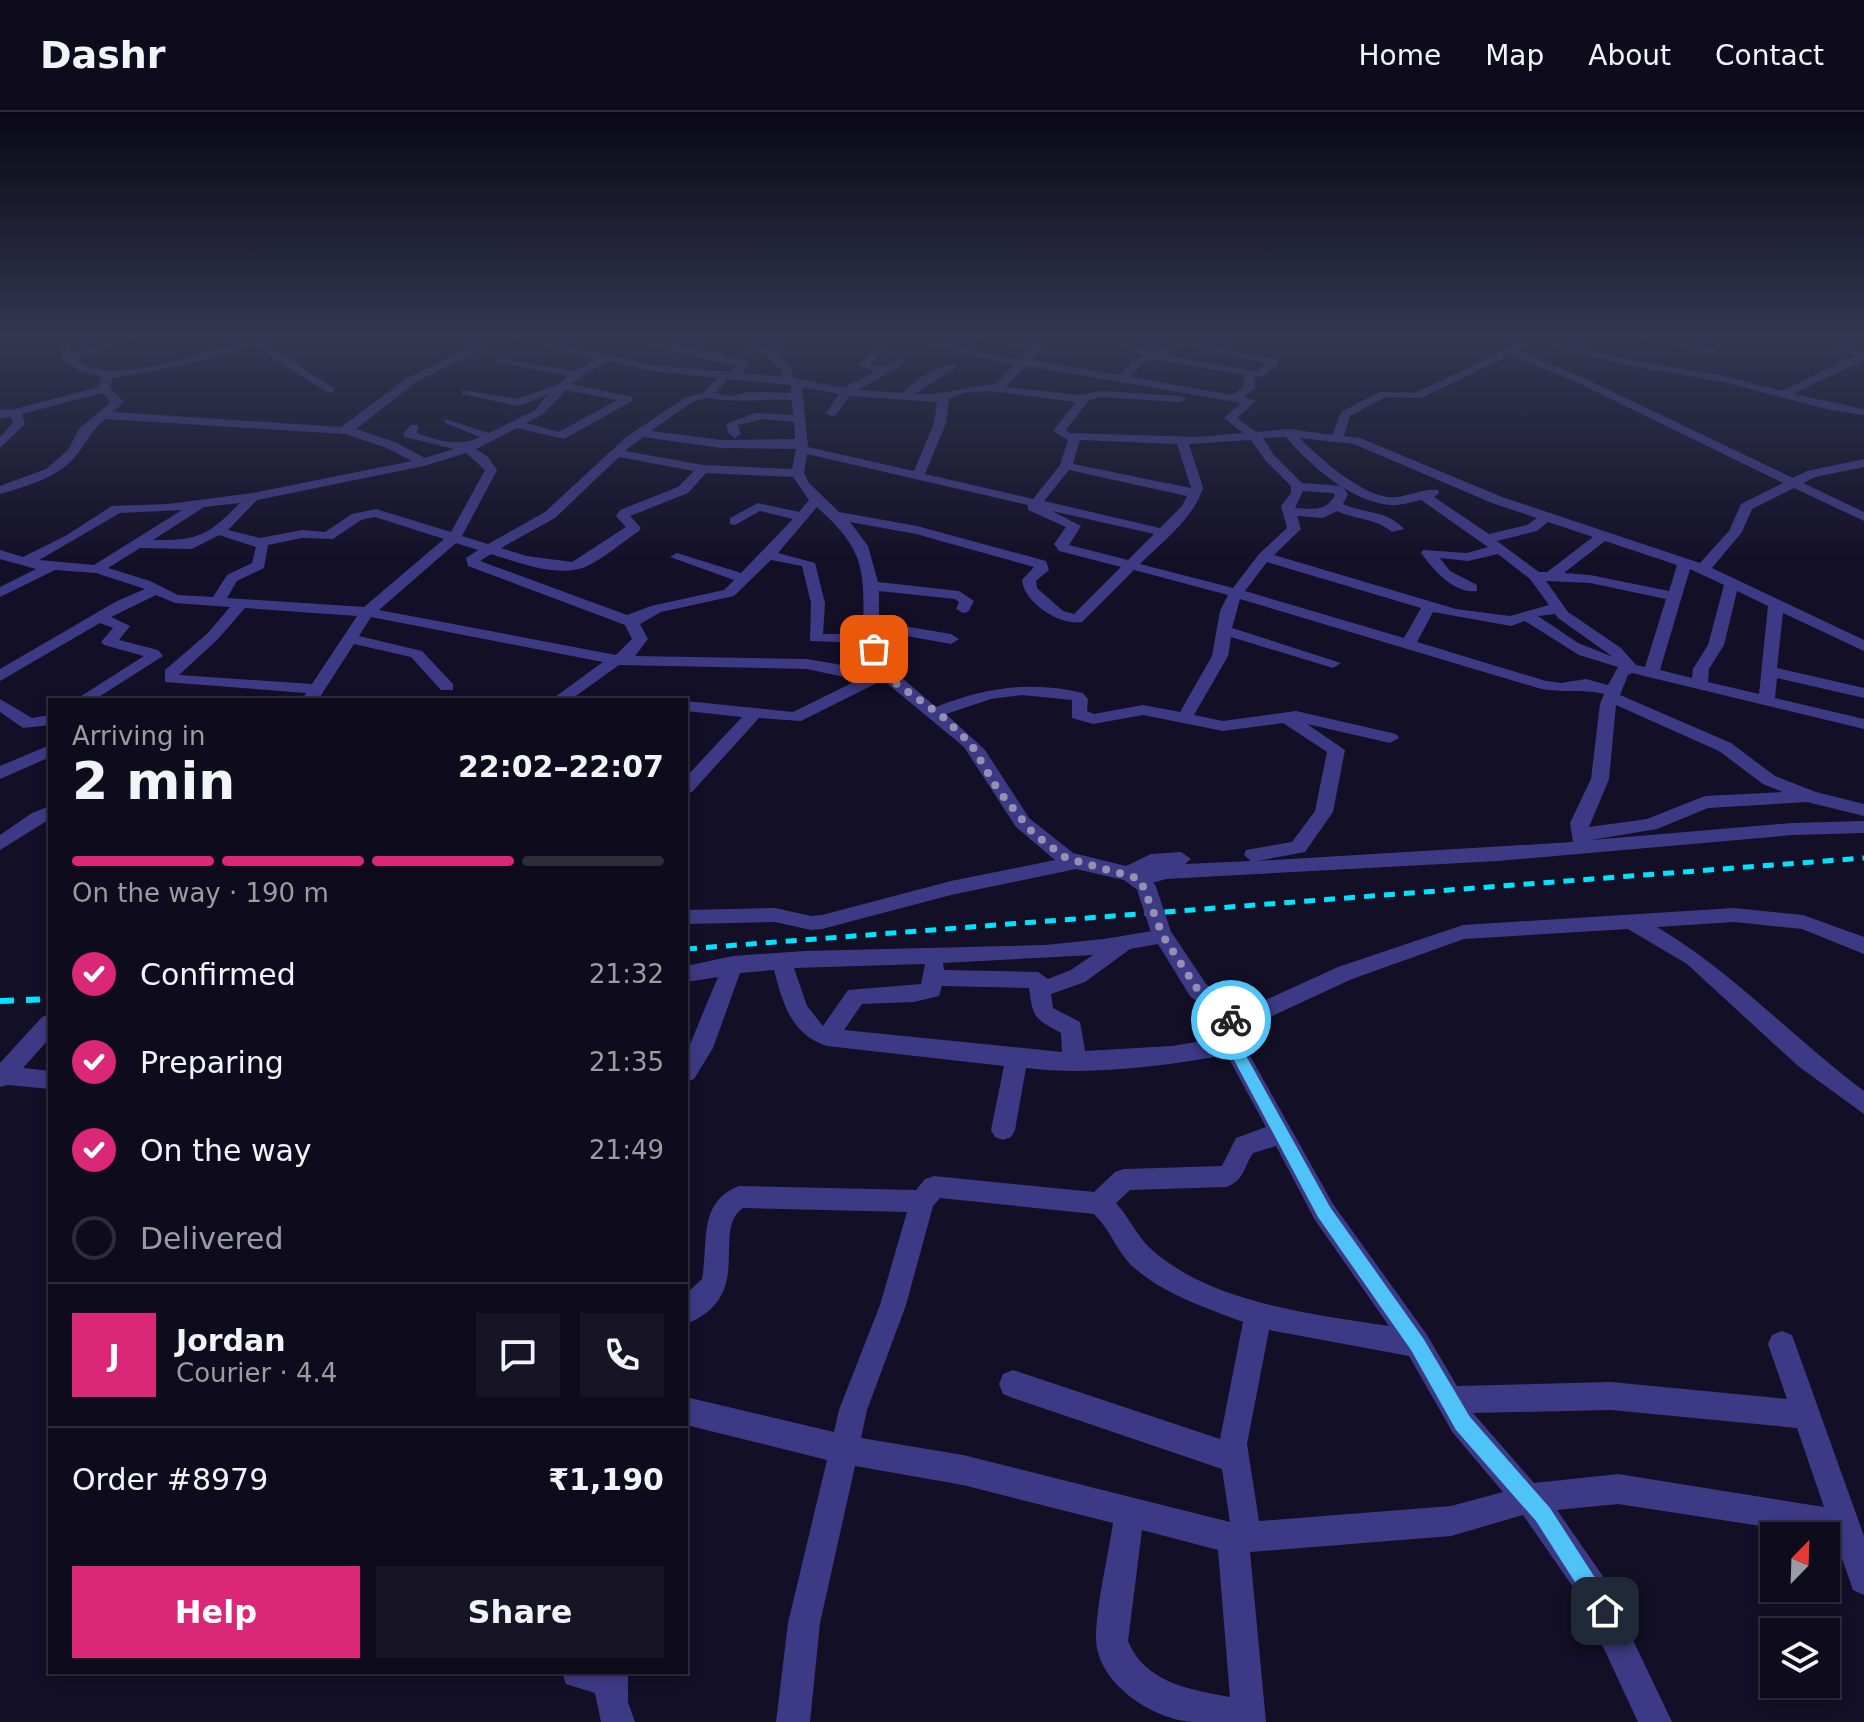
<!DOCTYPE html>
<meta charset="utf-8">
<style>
:root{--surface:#0e0b1c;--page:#171425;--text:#f1f3f6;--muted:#9b9ba3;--line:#2e2b3b;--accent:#db2777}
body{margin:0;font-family:"DejaVu Sans",sans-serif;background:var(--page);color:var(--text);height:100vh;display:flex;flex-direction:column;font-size:30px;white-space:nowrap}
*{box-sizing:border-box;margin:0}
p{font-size:26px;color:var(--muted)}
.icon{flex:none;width:44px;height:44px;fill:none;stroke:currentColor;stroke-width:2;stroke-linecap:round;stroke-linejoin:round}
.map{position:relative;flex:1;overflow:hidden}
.sheet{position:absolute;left:48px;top:586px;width:640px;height:976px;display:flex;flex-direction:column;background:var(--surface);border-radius:0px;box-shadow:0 4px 12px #0003,0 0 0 2px var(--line)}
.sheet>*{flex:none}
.needle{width:52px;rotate:23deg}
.tools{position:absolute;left:1760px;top:1410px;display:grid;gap:16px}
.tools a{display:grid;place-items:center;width:80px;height:80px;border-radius:0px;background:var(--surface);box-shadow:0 4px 12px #0003,0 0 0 2px var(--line);font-size:40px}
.pin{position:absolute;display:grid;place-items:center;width:68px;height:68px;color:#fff;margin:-34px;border-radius:16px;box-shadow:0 4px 12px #0006}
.courier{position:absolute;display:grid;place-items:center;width:80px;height:80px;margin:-40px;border:6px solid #4fc3f7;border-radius:50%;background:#fff;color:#222;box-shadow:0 2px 10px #0007}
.headline em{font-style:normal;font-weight:700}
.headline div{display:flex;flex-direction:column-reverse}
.headline{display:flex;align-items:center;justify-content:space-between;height:136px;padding:0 24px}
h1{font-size:52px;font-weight:700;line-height:60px}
.bar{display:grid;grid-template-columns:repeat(4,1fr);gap:12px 8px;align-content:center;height:96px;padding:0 24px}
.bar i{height:10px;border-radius:6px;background:var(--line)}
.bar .selected{background:var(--accent)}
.bar p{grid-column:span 4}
.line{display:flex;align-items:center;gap:20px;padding:0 24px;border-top:2px solid var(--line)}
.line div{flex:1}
.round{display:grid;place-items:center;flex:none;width:84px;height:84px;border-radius:0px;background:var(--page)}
ol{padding:0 24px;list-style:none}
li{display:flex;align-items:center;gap:24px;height:88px}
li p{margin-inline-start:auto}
li .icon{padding:8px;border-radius:50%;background:var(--accent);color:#fff;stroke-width:4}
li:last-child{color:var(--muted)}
li i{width:44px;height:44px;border:4px solid var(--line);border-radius:50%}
.cta{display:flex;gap:16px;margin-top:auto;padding:16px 24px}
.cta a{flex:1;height:92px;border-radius:0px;background:var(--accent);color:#fff;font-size:32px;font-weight:700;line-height:92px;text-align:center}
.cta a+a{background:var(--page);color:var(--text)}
header{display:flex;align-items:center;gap:48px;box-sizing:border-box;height:112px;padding:0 40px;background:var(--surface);border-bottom:2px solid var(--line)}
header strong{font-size:38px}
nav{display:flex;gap:44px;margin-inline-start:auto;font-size:28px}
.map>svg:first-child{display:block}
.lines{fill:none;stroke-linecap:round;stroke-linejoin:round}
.minor{fill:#3d3a85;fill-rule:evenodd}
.rail-far1{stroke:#00e5ff;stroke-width:5;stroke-dasharray:11 9;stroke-linecap:butt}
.rail{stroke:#00e5ff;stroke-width:6;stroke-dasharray:14 12;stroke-linecap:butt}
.minor-bridge{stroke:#3d3a85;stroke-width:19}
.route{fill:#4fc3f7}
.done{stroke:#948fb3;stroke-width:8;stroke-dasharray:0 14.4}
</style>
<header>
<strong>Dashr</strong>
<nav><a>Home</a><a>Map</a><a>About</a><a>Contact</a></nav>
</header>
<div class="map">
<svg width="1864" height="1610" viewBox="0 0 1864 1610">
<rect width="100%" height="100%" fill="#130f26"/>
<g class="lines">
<!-- minor -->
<path class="minor" d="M 57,225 L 67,225 L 71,241 L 121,225 L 138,225 L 76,247 C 121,282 225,225 280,225 L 264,231 L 334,276 L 334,280 L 326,280 L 254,234 L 186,253 L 112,266 L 110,276 L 124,290 L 113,300 L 341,315 L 409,265 L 493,225 L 527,225 L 652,253 L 730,260 L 737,254 L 608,226 C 643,223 714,238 748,251 L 749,253 L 742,261 L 782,265 L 782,258 L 766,244 L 714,225 L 730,225 L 769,238 L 787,225 L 799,225 L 777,242 L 791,255 L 793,266 L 844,276 L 875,259 L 857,253 L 890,225 L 915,225 L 1019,248 L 1029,239 L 965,225 L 990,225 L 1034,233 L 1042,225 L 1053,225 L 1032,248 L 1120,263 L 1134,247 L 1143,243 L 1120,236 L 1111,225 L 1119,225 L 1128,232 L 1153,239 L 1185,228 L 1278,248 L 1278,252 L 1265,263 L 1254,266 L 1255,276 L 1244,285 L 1256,289 L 1237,306 L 1256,320 L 1289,317 L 1332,323 L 1341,300 L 1380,280 L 1415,281 L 1531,225 L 1621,246 L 1724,264 L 1782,279 L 1854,244 L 1802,225 L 1818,225 L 1864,241 L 1864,248 L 1793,282 L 1864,297 L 1864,303 L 1831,298 L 1723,270 L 1620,252 L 1537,230 L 1519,239 L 1584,266 L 1793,366 L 1807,359 L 1864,347 L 1864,355 L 1815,365 L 1803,371 L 1864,400 L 1864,409 L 1794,376 L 1752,397 L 1742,420 L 1712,456 L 1864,528 L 1864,539 L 1783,501 L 1777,556 L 1864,576 L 1864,586 L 1777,566 L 1775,586 L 1864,607 L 1864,617 L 1632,561 L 1628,563 L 1620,583 L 1731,631 L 1775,664 L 1816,680 L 1864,692 L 1864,704 L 1807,690 L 1708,696 L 1657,717 L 1591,728 L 1793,711 L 1864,709 L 1864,721 L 1793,723 L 1498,749 L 1166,767 L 1152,771 L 1157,778 L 1147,785 L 1124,768 L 1076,757 L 951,783 L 822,817 L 811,818 L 775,810 L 686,812 L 686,798 L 775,796 L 811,804 L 822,803 L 951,769 L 1055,748 L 1016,715 L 964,635 L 883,568 L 801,609 L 759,606 L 692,680 L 686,682 L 686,665 L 742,605 L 686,599 L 686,589 L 793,600 L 858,568 L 807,557 L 619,553 L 570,588 L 551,588 L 603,550 L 371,505 L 359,524 L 422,539 L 453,572 L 453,578 L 441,578 L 411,545 L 354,532 L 318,588 L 302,588 L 306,581 L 165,570 L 165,558 L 208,521 L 230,495 L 175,491 L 156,483 L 111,505 L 130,514 L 119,528 L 158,538 L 163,544 L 94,588 L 75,588 L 144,544 L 104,533 L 101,530 L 113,516 L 100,511 L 0,569 L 0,557 L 117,489 L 145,477 L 96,461 L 55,458 L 0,485 L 0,475 L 36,457 L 0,447 L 0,438 L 23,445 L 67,423 L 112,394 L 168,392 L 253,381 L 412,349 L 387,336 L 345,322 L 105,307 C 91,319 89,327 78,341 C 61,365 27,374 0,382 L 0,374 L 46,357 L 68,338 L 79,317 L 111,290 L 102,281 L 22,302 L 25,312 L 0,336 L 0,325 L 13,311 L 11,305 L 0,307 L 0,297 L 11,298 L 99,275 L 101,265 L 80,259 L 63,248 ZM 506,226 L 596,247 L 575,259 L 496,246 L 496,250 L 567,264 L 560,272 L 517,287 L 462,278 L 462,282 L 518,294 L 548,283 L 535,298 L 489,321 L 445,307 L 445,311 L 480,325 C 461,335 437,329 417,321 L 419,313 L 411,313 L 403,322 L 405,325 L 454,337 L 425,346 L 395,330 L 356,317 L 416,270 ZM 899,228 L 1014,253 L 996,272 C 968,274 942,284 914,282 L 956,256 L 956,252 C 940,251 913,269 903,281 L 858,278 L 905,251 L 906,249 L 901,246 L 884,254 L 870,252 ZM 1186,234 L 1266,251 L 1257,259 L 1164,243 ZM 1510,243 L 1576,270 L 1783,371 L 1741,392 L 1729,419 L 1700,451 L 1502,385 L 1360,326 L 1344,324 L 1350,304 L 1386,285 L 1421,286 ZM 1152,247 L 1244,263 L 1243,275 L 1232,283 L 1131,265 L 1142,251 ZM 607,249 L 652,259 L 717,266 L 703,281 L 684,286 L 625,326 L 545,400 L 488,432 L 462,424 L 497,358 L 488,345 L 476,337 L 517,316 L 564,327 L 632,289 L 632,285 L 571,272 ZM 1027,254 L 1241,291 L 1224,306 L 1243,321 L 1198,325 L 1070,321 L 1066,318 L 1089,288 L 1102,285 L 1180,290 L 1186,287 L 1180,284 L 1102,279 L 1079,283 L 1005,275 ZM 728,267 L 791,273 L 791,281 L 750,280 L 730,284 L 715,281 ZM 802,275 L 839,282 L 826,301 L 832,304 L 836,303 L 849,284 L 937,290 L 934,311 L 914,359 L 808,335 ZM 566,278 L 617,288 L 559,320 L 526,311 L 543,302 ZM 991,279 L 1076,290 L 1053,319 L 1068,328 L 1060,353 L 1033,387 L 925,362 L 946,311 L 949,287 L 964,281 ZM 707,286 C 735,291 763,287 792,288 L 793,303 L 755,301 L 726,312 L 729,322 L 735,326 L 741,322 L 738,313 L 764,307 L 794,310 L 795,327 L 721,328 L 651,319 L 692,290 ZM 643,325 L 721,336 L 796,337 L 792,357 L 703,353 L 625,339 ZM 1286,325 C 1309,353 1352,390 1390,393 C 1400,394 1411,390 1421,388 L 1488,435 L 1467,441 L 1423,438 L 1421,441 C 1434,458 1453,482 1477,479 L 1477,473 L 1450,459 L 1440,446 L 1468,449 L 1498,442 L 1530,467 L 1549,493 L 1510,504 L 1456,497 L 1274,443 L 1301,417 L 1297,404 L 1323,406 L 1337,399 C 1356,408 1376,406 1392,420 L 1404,417 C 1387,398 1365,402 1343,392 L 1348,382 L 1342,374 L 1302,371 L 1274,343 L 1263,326 ZM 1300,326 L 1354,332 L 1492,391 L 1537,406 L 1527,413 L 1489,422 L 1434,385 L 1439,381 L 1438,378 C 1421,376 1405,387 1388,385 C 1360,382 1319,346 1300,326 ZM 1080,328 L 1177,332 L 1191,376 L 1073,352 ZM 1251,328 L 1265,348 L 1291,374 L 1291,381 L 1281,394 L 1287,416 L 1259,442 L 1233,476 L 1140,452 C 1163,429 1193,407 1203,376 L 1189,332 ZM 466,341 L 485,358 L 451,420 L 376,397 L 352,402 L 325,420 L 302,418 L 260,426 L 228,418 L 257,388 L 424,354 ZM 807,342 L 1028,393 L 1028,398 L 1066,415 L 1054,432 L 1059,439 L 1121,455 L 1074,502 L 1063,499 L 1037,476 L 1036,469 L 1049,458 L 1046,449 L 917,414 L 839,400 L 809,371 L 804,361 ZM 619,345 L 694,359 L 678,375 L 620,398 L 616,404 L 626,415 L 572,450 L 527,444 L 501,436 L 555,406 ZM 1069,358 L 1187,384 L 1182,394 L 1160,416 L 1044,389 ZM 706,361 L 793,365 L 809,388 L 799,400 L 758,391 L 730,406 L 730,412 L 735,413 L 760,399 L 793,407 L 741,461 L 677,441 L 670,445 L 734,468 L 724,478 L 651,494 L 627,503 L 480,449 L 491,442 C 517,450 558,466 585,455 C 604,447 622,430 639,419 L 641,416 L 630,404 L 688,381 ZM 1303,379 L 1333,381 L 1335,383 C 1326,400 1313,397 1295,396 ZM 240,391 C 209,423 198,429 153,428 L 204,395 ZM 817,395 C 868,441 863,458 864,522 L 823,522 L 825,491 L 815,451 L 778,441 ZM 182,398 L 94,453 L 39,448 L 120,401 ZM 1052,399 L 1154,422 L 1128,448 L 1069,433 L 1081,414 ZM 375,405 L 444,427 L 364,495 L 227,486 L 237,469 L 264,456 L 268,433 L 302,426 L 333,427 L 361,408 ZM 850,410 L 916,422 L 1034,455 L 1022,468 C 1024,491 1060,514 1082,510 L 1134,458 L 1228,483 L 1220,499 L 1212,544 L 1180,600 L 1143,593 L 1094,602 L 1087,599 L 1088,587 L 1083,581 C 1031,568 985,576 936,595 L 889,555 L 880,535 L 879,519 L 951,532 L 959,527 L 951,522 L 879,510 L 879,479 L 955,487 L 959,490 L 956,497 L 963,501 L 968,500 L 974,489 L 959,479 L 878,470 L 868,434 ZM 1548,410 L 1593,425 L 1547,460 L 1539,460 L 1497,429 L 1537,419 ZM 219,423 L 256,435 L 252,451 L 227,463 L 213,485 L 178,483 L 150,469 L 108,456 L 140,436 L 192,437 ZM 1605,429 L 1677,453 L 1669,479 L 1590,463 L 1564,461 ZM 456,431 L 478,438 L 466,446 L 468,454 L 625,513 L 632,527 L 616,543 L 379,498 ZM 771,448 L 802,454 L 811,491 L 810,529 L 865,531 L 876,559 L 807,547 L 635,544 L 648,527 L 640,512 L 661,500 L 734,484 ZM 1267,450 L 1421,496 L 1404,526 L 1245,479 ZM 1690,457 L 1724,473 L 1708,533 L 1693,557 L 1692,566 L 1660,558 ZM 1546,469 L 1590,471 L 1666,487 L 1645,555 L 1636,553 L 1621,536 L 1568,500 ZM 1737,479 L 1768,494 L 1759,582 L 1708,570 L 1709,557 L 1724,533 ZM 1240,487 L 1538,576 C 1561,582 1582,576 1604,582 L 1600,592 L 1591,667 L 1570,711 L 1573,730 L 1257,749 L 1305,740 L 1333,700 L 1345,638 L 1307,612 L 1390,631 L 1399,626 L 1396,622 L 1296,599 L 1223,609 L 1194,603 L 1228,544 L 1231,525 L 1333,556 L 1341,551 L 1232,516 ZM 245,496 L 357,504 L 312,572 L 179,563 L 218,527 ZM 1433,500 L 1511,514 L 1525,509 L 1579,543 L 1618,555 L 1608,573 L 1586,567 L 1561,571 L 1546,569 L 1417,530 ZM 1555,502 L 1558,506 L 1613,545 L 1578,531 L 1538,504 ZM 1022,583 L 1072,588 L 1072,606 L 1093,612 L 1143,603 L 1223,619 L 1283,611 L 1327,640 L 1315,699 L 1292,730 L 1246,738 L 1244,743 L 1251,749 L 1185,752 L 1191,747 L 1181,740 L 1151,742 L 1126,754 L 1073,741 L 1029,706 L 985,638 L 946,602 L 991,587 ZM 1616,593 L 1719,639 L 1763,672 L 1783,680 L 1705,684 L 1647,707 L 1589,715 L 1609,667 Z
M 1629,225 L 1653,225 L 1711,236 L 1719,225 L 1730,225 L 1714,243 Z
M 0,587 L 32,606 L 50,603 L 50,613 L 23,616 L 0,600 Z
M 50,633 L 50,645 L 0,667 L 0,654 Z
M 50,694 L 50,707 L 0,738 L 0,723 L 32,701 Z
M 1734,796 L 1803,803 L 1864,825 L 1864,842 L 1802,817 L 1734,810 L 1657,815 C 1733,860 1793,926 1864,979 L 1864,1002 L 1798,954 L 1687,852 L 1628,817 L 1464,827 L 1352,867 L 1259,910 L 1242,913 L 1244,933 L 1333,1092 L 1427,1223 L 1457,1274 L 1611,1270 L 1787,1287 L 1768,1232 L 1772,1223 L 1782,1219 L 1792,1223 L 1864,1424 L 1864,1483 L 1853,1478 L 1835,1426 L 1826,1424 L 1618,1392 L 1557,1398 L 1602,1463 L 1672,1610 L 1638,1610 L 1580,1485 L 1523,1403 L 1451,1424 L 1250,1440 L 1266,1610 C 1241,1610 1216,1610 1192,1610 C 1152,1607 1097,1571 1096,1527 C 1096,1494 1108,1445 1113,1411 L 963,1373 L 855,1354 L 820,1511 L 810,1610 L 776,1610 L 788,1511 L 827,1348 L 686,1313 L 686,1285 L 834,1320 L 839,1298 L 880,1193 L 907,1100 L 743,1096 C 710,1118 757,1184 686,1212 L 686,1182 L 702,1167 C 709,1132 697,1090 739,1074 L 916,1078 L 925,1067 L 934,1064 L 1094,1080 L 1115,1060 L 1124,1057 L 1222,1054 L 1236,1026 L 1266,1015 L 1227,943 C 1162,954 1091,964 1026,956 L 1015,1018 L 1011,1025 L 1003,1028 L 995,1025 L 991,1018 L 1004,954 L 827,934 C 791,922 783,892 774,858 L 740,861 L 713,936 L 694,967 L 686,970 L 686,942 L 718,865 L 686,870 L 686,854 L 733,844 L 805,839 L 1045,833 L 1104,827 L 1152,819 L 1161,813 L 1168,815 L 1206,872 L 1235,897 L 1248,896 L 1338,855 L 1463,813 ZM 1158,832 L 1190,884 L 1220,909 L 1221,926 L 1172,934 L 1085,939 L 1080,910 L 1053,896 L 1051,882 L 1085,870 L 1130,837 ZM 1093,843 L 1071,858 L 1048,867 L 1038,860 L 944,858 L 943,851 ZM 925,852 L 921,872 L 848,878 L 823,914 L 807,894 L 794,856 ZM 942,874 L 1029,876 C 1033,906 1034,906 1061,921 L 1062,940 L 844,918 L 862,892 L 914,890 L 939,884 ZM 1276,1034 L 1315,1108 L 1389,1214 C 1312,1202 1209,1191 1150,1136 C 1136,1123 1129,1105 1116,1091 L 1130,1078 L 1226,1075 C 1245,1068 1243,1056 1253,1041 ZM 940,1086 L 1094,1102 C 1110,1117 1116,1138 1131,1153 C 1161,1181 1206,1196 1243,1210 L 1220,1327 L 1013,1258 L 1003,1262 L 999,1272 L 1003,1282 L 1013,1286 L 1222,1357 L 1230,1410 L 963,1343 L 861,1326 L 867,1298 L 906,1193 L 933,1094 ZM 1269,1218 L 1409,1244 L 1453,1321 L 1503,1380 L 1451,1394 L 1259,1409 L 1247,1332 ZM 1611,1298 L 1797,1316 L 1824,1395 L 1618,1362 L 1534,1371 L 1473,1301 ZM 1142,1418 L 1218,1438 L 1230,1585 C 1191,1578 1145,1571 1128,1529 Z
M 50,902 L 50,926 L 23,956 L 50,959 L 50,977 L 8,973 L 0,975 L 0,951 L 42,905 Z
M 562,1560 L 628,1560 L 628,1590 L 635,1610 L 601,1610 L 595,1581 L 566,1572 Z"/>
<!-- rail-far1 -->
<path class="rail-far1" d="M 686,837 L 1864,746"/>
<!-- rail -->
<path class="rail" d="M 0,889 L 50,887"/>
<!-- minor-bridge -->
<path class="minor-bridge" d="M 1147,778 L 1161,820"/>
</g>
<!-- sky -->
<linearGradient id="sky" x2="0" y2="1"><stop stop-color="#0a0815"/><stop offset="0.5" stop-color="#333752"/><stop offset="1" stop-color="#333752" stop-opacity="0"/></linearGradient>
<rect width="1864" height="451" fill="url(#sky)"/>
<!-- route -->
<path class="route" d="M 1231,903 L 1238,908 L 1240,933 L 1330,1095 L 1423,1226 L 1470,1305 L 1550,1396 L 1612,1492 L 1615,1499 L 1612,1506 L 1605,1509 L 1598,1506 L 1536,1409 L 1456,1318 L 1411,1238 L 1318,1105 L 1226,933 L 1224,908 Z"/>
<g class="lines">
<!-- done -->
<path class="done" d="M 874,537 L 883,562 L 942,604 L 971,632 L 998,678 L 1033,721 L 1066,746 L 1140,767 L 1163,824 L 1198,878 L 1231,908"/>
</g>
</svg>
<div class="tools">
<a><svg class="needle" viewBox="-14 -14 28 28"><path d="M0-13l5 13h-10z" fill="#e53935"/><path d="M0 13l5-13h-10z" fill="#9b9ba3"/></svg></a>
<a><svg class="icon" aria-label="layers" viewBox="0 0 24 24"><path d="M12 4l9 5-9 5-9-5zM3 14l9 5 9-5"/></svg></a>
</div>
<div class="pin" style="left:874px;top:537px;background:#ea580c"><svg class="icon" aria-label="bag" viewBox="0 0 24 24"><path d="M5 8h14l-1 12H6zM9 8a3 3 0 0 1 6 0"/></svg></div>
<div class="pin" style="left:1605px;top:1499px;background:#1f2937"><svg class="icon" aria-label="home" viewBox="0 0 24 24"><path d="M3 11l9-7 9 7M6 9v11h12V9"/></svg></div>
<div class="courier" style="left:1231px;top:908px"><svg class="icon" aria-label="bike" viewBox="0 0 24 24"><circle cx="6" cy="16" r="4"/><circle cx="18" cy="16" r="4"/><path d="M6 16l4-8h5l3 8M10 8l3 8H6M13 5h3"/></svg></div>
<section class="sheet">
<div class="headline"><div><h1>2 min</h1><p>Arriving in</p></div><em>22:02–22:07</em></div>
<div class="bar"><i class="selected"></i><i class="selected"></i><i class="selected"></i><i></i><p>On the way · 190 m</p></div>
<ol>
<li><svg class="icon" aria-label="check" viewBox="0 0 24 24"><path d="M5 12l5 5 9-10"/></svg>Confirmed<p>21:32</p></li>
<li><svg class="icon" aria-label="check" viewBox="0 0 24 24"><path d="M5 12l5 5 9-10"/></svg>Preparing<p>21:35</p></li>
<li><svg class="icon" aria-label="check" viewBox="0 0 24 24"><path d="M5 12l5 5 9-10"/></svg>On the way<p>21:49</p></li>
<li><i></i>Delivered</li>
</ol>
<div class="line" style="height:144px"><b class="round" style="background:var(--accent);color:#fff">J</b><div><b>Jordan</b><p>Courier · 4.4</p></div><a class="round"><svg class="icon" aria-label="chat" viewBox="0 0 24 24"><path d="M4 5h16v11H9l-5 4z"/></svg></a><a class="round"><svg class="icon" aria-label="phone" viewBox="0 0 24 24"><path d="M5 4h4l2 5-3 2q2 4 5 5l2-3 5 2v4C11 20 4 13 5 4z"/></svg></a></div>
<div class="line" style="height:104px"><div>Order #8979</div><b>₹1,190</b></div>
<div class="cta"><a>Help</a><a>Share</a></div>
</section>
</div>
